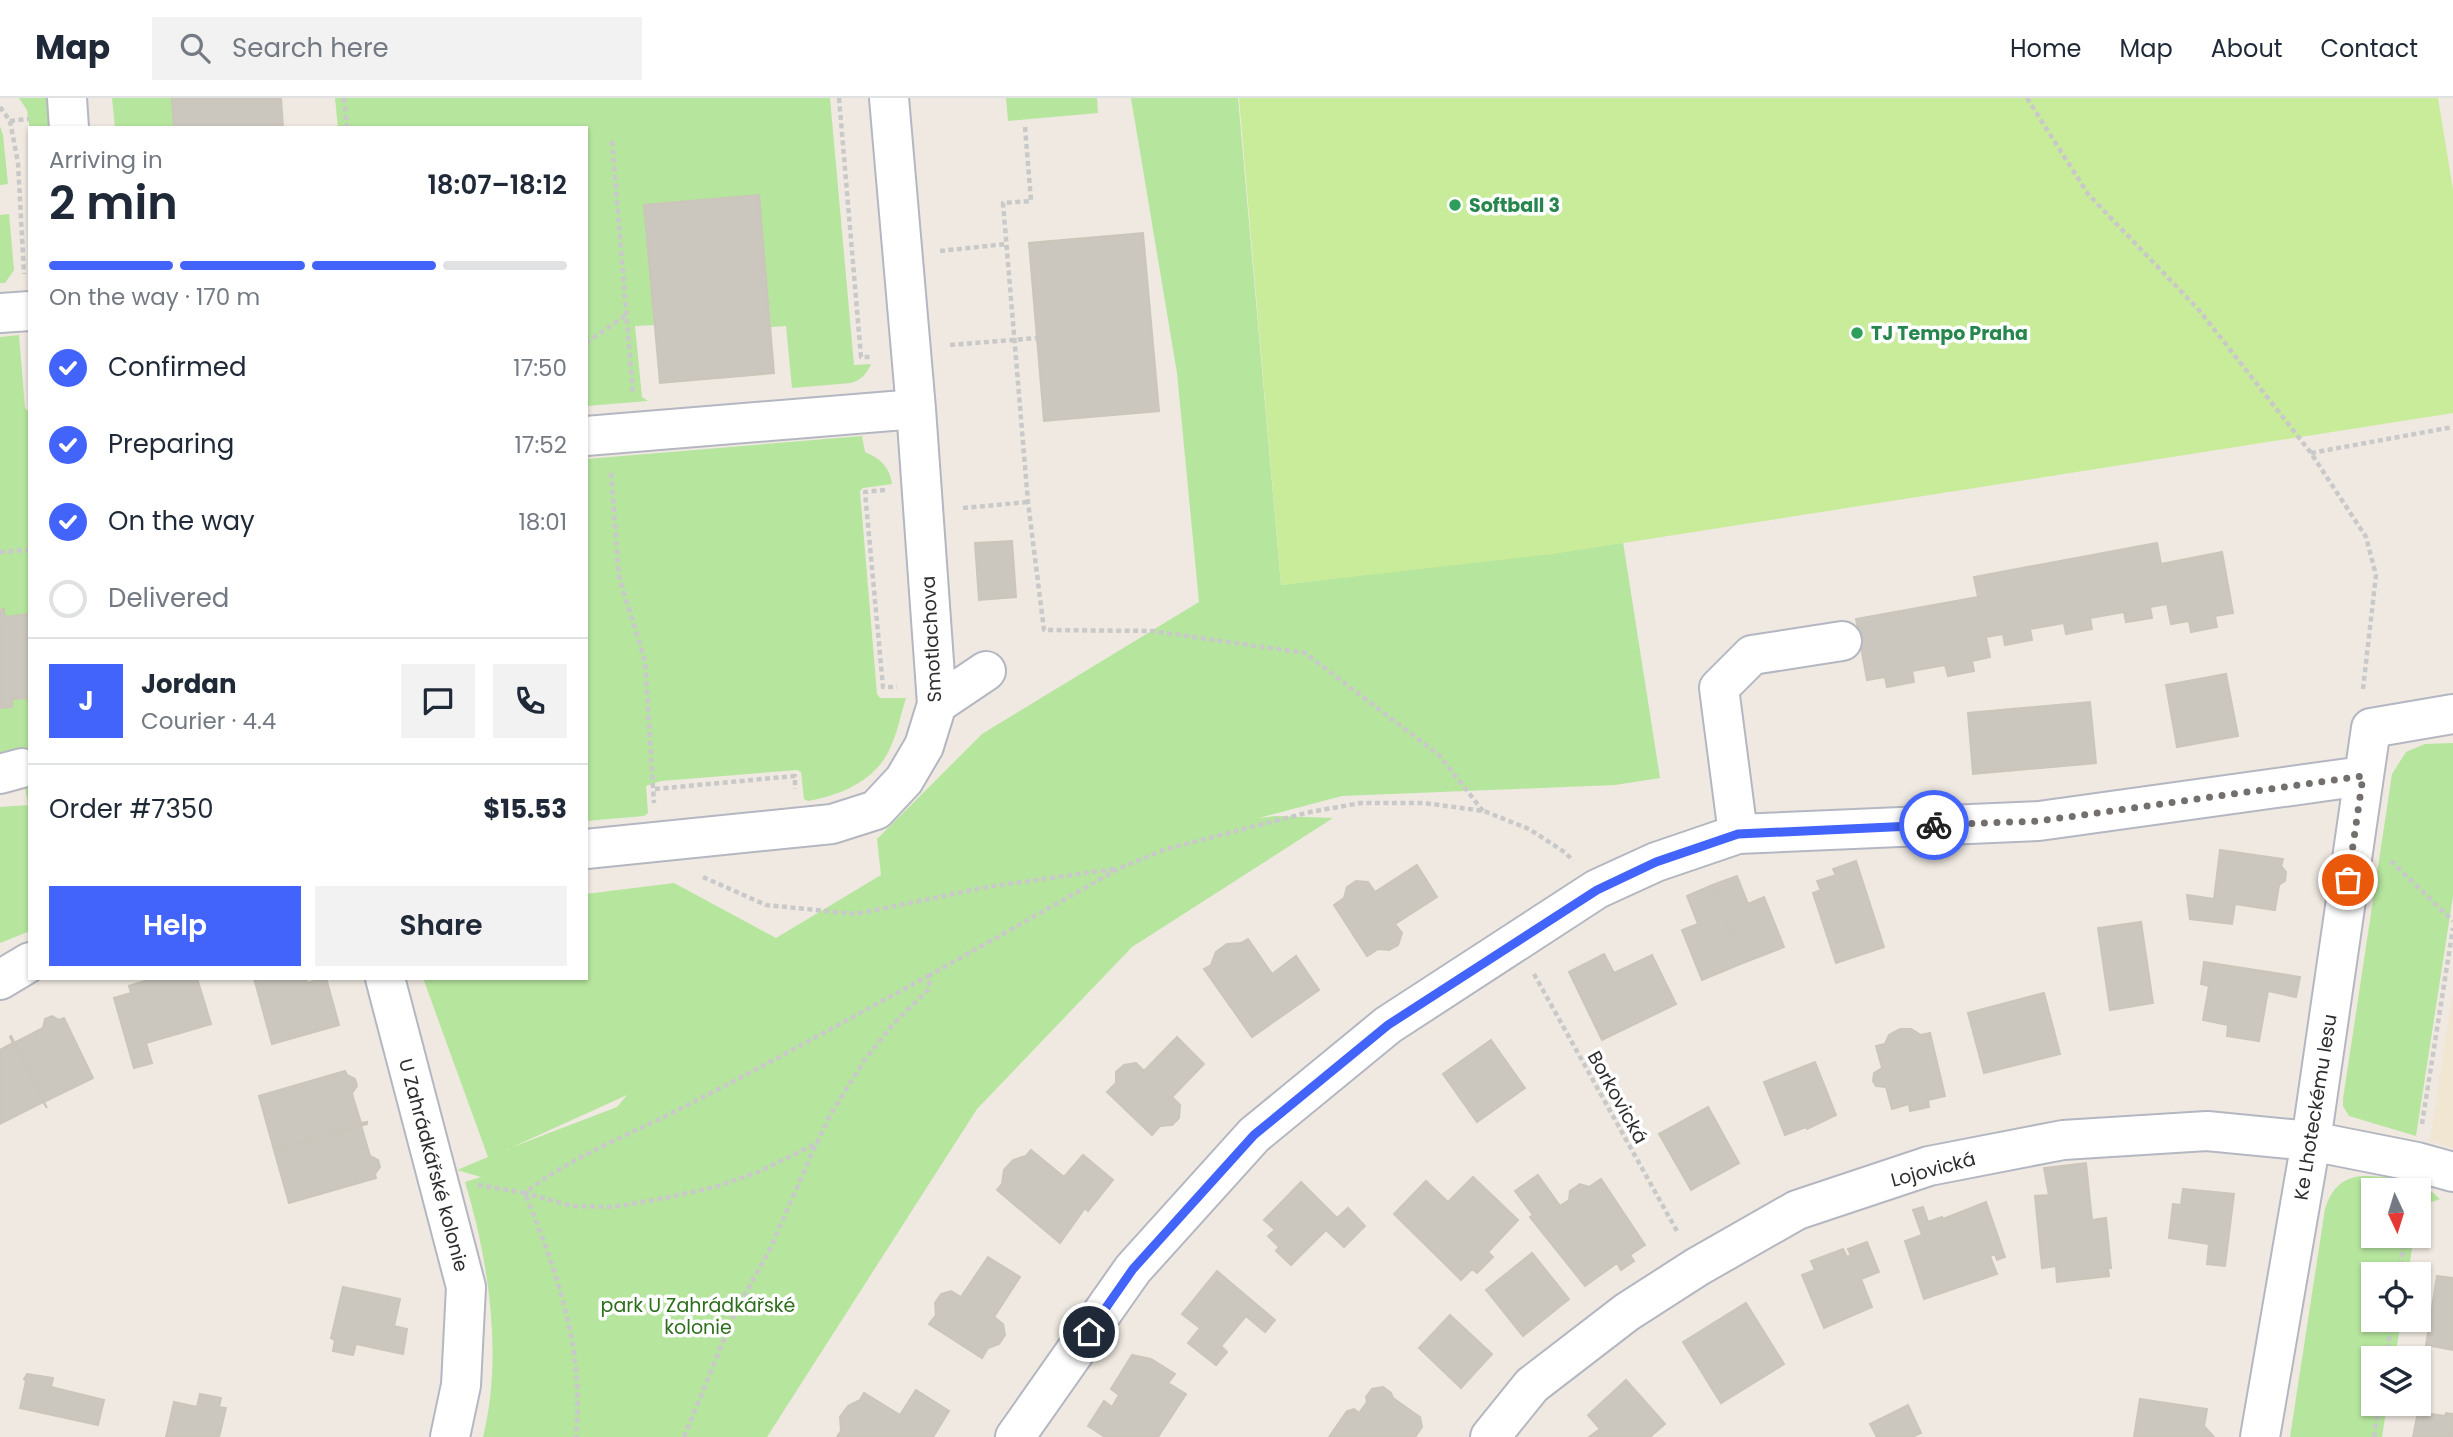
<!DOCTYPE html>
<meta charset="utf-8">
<style>
:root{--surface:#fff;--page:#f2f2f3;--text:#1f2937;--muted:#747a83;--line:#e0e1e3;--accent:#4264fb}
body{margin:0;font-family:Poppins,sans-serif;background:var(--page);color:var(--text);height:100vh;display:flex;flex-direction:column;font-size:26px;white-space:nowrap}
*{box-sizing:border-box;margin:0}
p{font-size:23px;color:var(--muted)}
.icon{flex:none;width:38px;height:38px;fill:none;stroke:currentColor;stroke-width:2;stroke-linecap:round;stroke-linejoin:round}
.map{position:relative;flex:1;overflow:hidden}
.side{position:absolute;left:28px;top:28px;width:560px;height:854px;display:flex;flex-direction:column;background:var(--surface);border-radius:0px;box-shadow:0 2px 5px #0004}
.side>*{flex:none}
.needle{width:46px;rotate:176deg}
.controls{position:absolute;left:2361px;top:1080px;display:grid;gap:14px}
.controls a{display:grid;place-items:center;width:70px;height:70px;border-radius:0px;background:var(--surface);box-shadow:0 2px 5px #0004;font-size:35px}
.pin{position:absolute;display:grid;place-items:center;width:60px;height:60px;color:#fff;margin:-30px;border:4px solid #fff;border-radius:50%;box-shadow:0 2px 7px #0007}
.courier{position:absolute;display:grid;place-items:center;width:70px;height:70px;margin:-35px;border:5px solid #4264fb;border-radius:50%;background:#fff;color:#222;box-shadow:0 2px 9px #0007}
.summary em{font-style:normal;font-weight:600}
.summary div{display:flex;flex-direction:column-reverse}
.summary{display:flex;align-items:center;justify-content:space-between;height:119px;padding:0 21px}
h1{font-size:46px;font-weight:600;line-height:52px}
.bar{display:grid;grid-template-columns:repeat(4,1fr);gap:10px 7px;align-content:center;height:84px;padding:0 21px}
.bar i{height:9px;border-radius:5px;background:var(--line)}
.bar .on{background:var(--accent)}
.bar p{grid-column:span 4}
.line{display:flex;align-items:center;gap:18px;padding:0 21px;border-top:2px solid var(--line)}
.line div{flex:1}
.round{display:grid;place-items:center;flex:none;width:74px;height:74px;border-radius:0px;background:var(--page)}
ol{padding:0 21px;list-style:none}
li{display:flex;align-items:center;gap:21px;height:77px}
li p{margin-inline-start:auto}
li .icon{padding:7px;border-radius:50%;background:var(--accent);color:#fff;stroke-width:4}
li:last-child{color:var(--muted)}
li i{width:38px;height:38px;border:4px solid var(--line);border-radius:50%}
.cta{display:flex;gap:14px;margin-top:auto;padding:14px 21px}
.cta a{flex:1;height:80px;border-radius:0px;background:var(--accent);color:#fff;font-size:28px;font-weight:600;line-height:80px;text-align:center}
.cta a+a{background:var(--page);color:var(--text)}
header{display:flex;align-items:center;gap:42px;box-sizing:border-box;height:98px;padding:0 35px;background:var(--surface);border-bottom:2px solid var(--line)}
header strong{font-size:33px}
nav{display:flex;gap:38px;margin-inline-start:auto;font-size:24px}
.search{width:490px;height:63px;background:var(--page);display:flex;align-items:center;gap:18px;box-sizing:border-box;padding:0 24px;border-radius:0px;color:var(--muted);font-size:26px}
.map>svg:first-child{display:block}
.education{fill:#f0e6d1}
.green{fill:#b6e59e;fill-rule:evenodd}
.pitch{fill:#c9ec9a}
.building{fill:#cbc7bf;stroke:#cbc5ba;stroke-width:2}
.lines{fill:none;stroke-linecap:round;stroke-linejoin:round}
.minor-casing{stroke:#b4b7c1;stroke-width:42}
.path{stroke:#c9c9c9;stroke-width:4.5;stroke-dasharray:5 3.5;stroke-linecap:butt}
.minor{stroke:#fff;stroke-width:38}
.done{stroke:#726f6d;stroke-width:7;stroke-dasharray:0 12.6}
.route{stroke:#4264fb;stroke-width:9}
.leisure-dot{fill:#2e9e5b;stroke:#fff;stroke-width:2.5}
.labels{text-anchor:middle;stroke-width:7;stroke-linejoin:round;paint-order:stroke}
.leisure-label{font-size:19px;font-weight:bold;fill:#27864d;stroke:#fff;text-anchor:start}
.street-label{font-size:19px;fill:#2e2e2e;stroke:#fff}
.park-label{font-size:19px;fill:#2c6e1b;stroke:#fff}
</style>
<header>
<strong>Map</strong>
<div class="search"><svg class="icon" aria-label="search" viewBox="0 0 24 24"><circle cx="10" cy="10" r="6"/><path d="M15 15l6 6"/></svg>Search here</div>
<nav><a>Home</a><a>Map</a><a>About</a><a>Contact</a></nav>
</header>
<div class="map">
<svg width="2453" height="1339" viewBox="0 0 2453 1339">
<rect width="100%" height="100%" fill="#efe9e1"/>
<!-- education -->
<path class="education" d="M 2453,893 L 2453,1050 L 2430,1043 Z"/>
<!-- green -->
<path class="green" d="M 19,0 L 59,0 L 61,30 L 30,30 L 30,32 L 27,12 Z
M 112,0 L 172,0 L 174,30 L 115,30 Z
M 335,0 L 830,0 L 854,267 L 871,266 C 867,276 861,282 851,285 L 792,290 L 786,228 L 771,229 L 759,98 L 645,107 L 655,227 L 635,228 L 642,299 L 648,303 L 586,308 L 586,30 L 338,30 Z
M 1006,0 L 1097,0 L 1098,15 L 1008,23 Z
M 1131,0 L 1238,0 L 1281,487 L 1623,444 L 1660,680 L 1615,687 L 1342,698 L 1259,720 L 1275,718 L 1333,720 L 1132,849 L 977,1011 L 767,1339 L 483,1339 C 503,1259 489,1163 465,1084 L 481,1079 L 457,1072 L 488,1059 L 423,880 L 586,880 L 586,796 L 674,785 L 776,840 L 881,777 L 877,741 L 982,636 L 1199,504 L 1177,275 ZM 627,997 L 617,1009 L 505,1052 L 506,1052 Z
M 0,28 L 3,37 L 8,86 L 0,87 Z
M 9,116 L 14,172 L 5,185 L 0,185 L 0,117 Z
M 19,237 L 25,310 L 30,315 L 30,516 L 5,519 L 4,512 L 0,512 L 0,239 Z
M 862,338 L 865,354 C 880,360 890,369 892,386 L 863,390 L 860,393 L 877,596 L 880,600 L 906,600 C 901,615 898,633 891,648 C 877,682 842,697 808,703 L 804,701 L 801,674 L 797,672 L 661,683 L 646,688 L 648,715 L 644,718 L 586,723 L 586,361 Z
M 30,600 L 30,833 L 0,845 L 0,709 L 28,707 L 22,670 L 0,656 L 0,610 L 12,601 Z
M 2453,645 L 2453,798 L 2416,1038 L 2349,1018 L 2343,1008 L 2343,1001 L 2392,676 L 2406,654 L 2425,646 Z
M 2362,1078 C 2388,1078 2421,1081 2440,1101 L 2429,1105 L 2419,1118 L 2418,1092 L 2373,1092 L 2373,1138 L 2414,1138 L 2408,1176 L 2373,1176 L 2373,1222 L 2401,1222 L 2395,1260 L 2373,1260 L 2373,1306 L 2387,1306 L 2382,1339 L 2290,1339 L 2325,1111 C 2331,1092 2341,1080 2362,1078 Z"/>
<!-- pitch -->
<path class="pitch" d="M 1239,0 L 2438,0 L 2453,92 L 2453,315 L 1553,456 L 1281,487 Z"/>
<!-- building -->
<path class="building" d="M 172,0 L 281,0 L 283,30 L 174,30 Z
M 759,97 L 774,275 L 660,285 L 644,107 Z
M 1143,135 L 1159,313 L 1044,323 L 1029,145 Z
M 1012,443 L 1016,499 L 979,502 L 975,445 Z
M 2157,445 L 2161,466 L 2222,454 L 2233,515 L 2215,518 L 2217,529 L 2191,534 L 2189,523 L 2171,526 L 2167,506 L 2150,509 L 2152,520 L 2126,524 L 2124,514 L 2090,520 L 2092,531 L 2066,536 L 2064,525 L 2030,531 L 2032,542 L 2005,547 L 2003,536 L 1986,539 L 1990,559 L 1972,563 L 1974,573 L 1948,578 L 1945,567 L 1912,573 L 1914,584 L 1887,589 L 1885,579 L 1867,582 L 1856,521 L 1978,499 L 1974,479 Z
M 4,511 L 5,519 L 30,516 L 30,600 L 12,601 L 12,609 L 0,610 L 0,512 Z
M 2226,576 L 2238,638 L 2177,649 L 2166,587 Z
M 2090,604 L 2096,665 L 1973,676 L 1968,615 Z
M 2220,752 L 2283,761 L 2281,768 L 2286,774 L 2285,783 L 2279,787 L 2275,812 L 2235,806 L 2232,826 L 2190,821 L 2187,797 L 2214,801 Z
M 1856,763 L 1884,849 L 1836,865 L 1813,795 L 1821,792 L 1817,783 L 1836,777 L 1833,771 Z
M 1417,767 L 1437,799 L 1395,826 L 1402,835 L 1398,847 L 1389,852 L 1378,851 L 1367,858 L 1334,807 L 1344,800 L 1347,789 L 1356,783 L 1368,784 L 1375,794 Z
M 1737,778 L 1748,806 L 1764,799 L 1784,849 L 1743,865 L 1712,787 Z
M 1712,787 L 1743,865 L 1702,882 L 1682,832 L 1698,826 L 1687,798 Z
M 2141,824 L 2153,905 L 2110,912 L 2098,830 Z
M 1248,841 L 1272,876 L 1296,858 L 1319,892 L 1252,939 L 1204,871 L 1211,867 L 1216,854 L 1227,846 L 1241,845 Z
M 1604,856 L 1614,875 L 1652,857 L 1676,906 L 1602,942 L 1569,874 Z
M 2204,864 L 2300,879 L 2296,899 L 2268,893 L 2259,943 L 2227,938 L 2228,927 L 2203,922 L 2209,888 L 2201,886 Z
M 154,880 L 197,880 L 211,926 L 146,945 L 152,965 L 134,970 L 114,900 L 131,895 L 129,888 Z
M 254,880 L 306,880 L 307,885 L 326,880 L 339,927 L 272,946 Z
M 2044,895 L 2060,956 L 1984,975 L 1968,915 Z
M 52,918 L 59,922 L 64,920 L 93,980 L 44,1004 L 14,945 L 43,930 L 45,921 Z
M 1900,931 L 1911,931 L 1921,937 L 1930,935 L 1945,998 L 1928,1002 L 1929,1009 L 1910,1013 L 1909,1006 L 1892,1011 L 1886,989 L 1876,988 L 1873,983 L 1874,975 L 1882,970 L 1876,948 L 1885,946 L 1889,937 Z
M 11,938 L 47,1010 L 43,1004 L 0,1026 L 0,952 L 13,945 L 10,939 Z
M 1177,939 L 1204,966 L 1172,999 L 1180,1007 L 1179,1020 L 1172,1027 L 1160,1028 L 1152,1037 L 1107,994 L 1116,985 L 1116,974 L 1124,967 L 1136,965 L 1144,973 Z
M 1491,942 L 1525,990 L 1477,1024 L 1443,976 Z
M 1815,964 L 1836,1017 L 1807,1031 L 1806,1029 L 1785,1037 L 1764,984 Z
M 345,973 L 347,977 L 355,981 L 357,988 L 352,995 L 353,999 L 361,1025 L 367,1024 L 367,1026 L 274,1052 L 259,998 Z
M 1708,1009 L 1739,1065 L 1691,1092 L 1659,1036 Z
M 361,1027 L 370,1058 L 378,1062 L 380,1069 L 375,1076 L 376,1080 L 289,1105 L 274,1052 Z
M 1031,1052 L 1064,1079 L 1083,1057 L 1113,1082 L 1088,1113 L 1085,1110 L 1060,1145 L 997,1092 L 1002,1086 L 1004,1072 L 1013,1062 L 1026,1058 Z
M 2086,1065 L 2092,1122 L 2106,1120 L 2111,1170 L 2108,1170 L 2109,1178 L 2057,1184 L 2056,1168 L 2042,1170 L 2035,1098 L 2049,1097 L 2044,1070 Z
M 1538,1077 L 1560,1108 L 1569,1102 L 1570,1093 L 1580,1086 L 1589,1089 L 1601,1081 L 1645,1147 L 1630,1157 L 1634,1163 L 1621,1172 L 1617,1165 L 1585,1188 L 1530,1119 L 1533,1117 L 1515,1093 Z
M 1473,1079 L 1518,1122 L 1488,1154 L 1493,1159 L 1477,1175 L 1472,1171 L 1461,1182 L 1394,1116 L 1426,1083 L 1448,1104 Z
M 1301,1084 L 1337,1120 L 1348,1110 L 1365,1128 L 1344,1149 L 1326,1132 L 1291,1167 L 1276,1153 L 1279,1149 L 1268,1138 L 1275,1132 L 1264,1122 Z
M 2183,1091 L 2234,1096 L 2225,1168 L 2207,1166 L 2209,1146 L 2169,1140 L 2173,1106 L 2181,1107 Z
M 1986,1104 L 2005,1159 L 1997,1162 L 1995,1156 L 1990,1158 L 1997,1176 L 1924,1201 L 1905,1143 L 1922,1137 L 1913,1112 L 1923,1109 L 1928,1124 L 1942,1119 L 1943,1121 Z
M 1867,1144 L 1879,1174 L 1861,1181 L 1872,1209 L 1824,1230 L 1802,1177 L 1815,1172 L 1811,1163 L 1843,1151 L 1847,1159 L 1851,1157 L 1848,1151 Z
M 1532,1155 L 1569,1201 L 1523,1238 L 1486,1192 Z
M 988,1159 L 1020,1179 L 994,1219 L 1003,1226 L 1005,1237 L 999,1246 L 988,1250 L 982,1260 L 929,1226 L 936,1217 L 935,1205 L 941,1196 L 951,1193 L 961,1199 Z
M 1217,1173 L 1275,1222 L 1265,1234 L 1246,1218 L 1221,1248 L 1227,1254 L 1216,1267 L 1188,1245 L 1200,1230 L 1182,1216 Z
M 2437,1178 L 2453,1180 L 2453,1252 L 2426,1247 Z
M 343,1189 L 400,1201 L 394,1228 L 407,1231 L 403,1256 L 356,1246 L 353,1257 L 333,1253 L 335,1242 L 331,1240 Z
M 1746,1205 L 1784,1266 L 1721,1305 L 1683,1244 Z
M 1450,1217 L 1492,1256 L 1461,1290 L 1419,1250 Z
M 1132,1257 L 1151,1261 L 1175,1276 L 1168,1285 L 1186,1296 L 1158,1339 L 1105,1339 L 1088,1328 L 1104,1303 L 1112,1309 L 1119,1297 L 1111,1291 Z
M 27,1276 L 53,1280 L 51,1289 L 104,1302 L 98,1327 L 20,1310 L 26,1283 L 24,1281 Z
M 1626,1282 L 1665,1326 L 1650,1339 L 1589,1339 L 1600,1331 L 1588,1317 Z
M 1383,1289 L 1391,1295 L 1393,1300 L 1420,1319 L 1422,1329 L 1415,1339 L 1329,1339 L 1347,1313 L 1354,1311 L 1359,1315 L 1367,1304 L 1366,1299 L 1372,1291 Z
M 916,1292 L 949,1313 L 933,1339 L 837,1339 L 841,1333 L 840,1319 L 848,1308 L 860,1302 L 864,1295 L 900,1317 Z
M 200,1296 L 221,1300 L 219,1309 L 226,1310 L 219,1339 L 166,1339 L 174,1304 L 197,1309 Z
M 2140,1301 L 2207,1311 L 2204,1328 L 2214,1339 L 2134,1339 Z
M 1908,1307 L 1921,1335 L 1912,1339 L 1877,1339 L 1870,1326 Z
M 2418,1314 L 2445,1318 L 2446,1315 L 2453,1316 L 2453,1339 L 2413,1339 Z"/>
<g class="lines">
<!-- minor casing -->
<g class="minor-casing">
<path id="minor" d="M 67,0 L 69,30
M 0,215 L 30,213
M 586,338 L 916,311
M 937,606 L 986,573
M 0,676 L 22,670
M 1738,736 L 1719,590 L 1752,557 L 1842,543
M 586,751 L 832,726 L 876,712 L 904,682 L 924,648 L 937,606 L 916,311 L 889,0
M 385,880 L 466,1189 L 461,1287 L 450,1339
M 0,882 L 30,864
M 1015,1339 L 1133,1171 L 1254,1037 L 1388,927 L 1597,791 L 1656,764 L 1738,736 L 2039,723 L 2363,678
M 1490,1339 L 1532,1287 L 1627,1214 L 1697,1169 L 1797,1112 L 1929,1068 L 2063,1042 L 2207,1033 L 2311,1043 L 2417,1064 L 2453,1074
M 2260,1339 L 2311,1043 L 2371,630 L 2453,616"/>
</g>
<!-- path -->
<path class="path" d="M 344,0 L 347,30
M 839,0 L 861,259 L 872,259
M 2027,0 L 2088,96 L 2199,212 L 2311,355 L 2366,439 L 2376,477 L 2363,591
M 0,9 L 10,23 L 18,65 L 24,176
M 10,23 L 29,21
M 1025,29 L 1031,103 L 1003,105 L 1028,404 L 1044,532 L 1152,533 L 1305,555 L 1439,657 L 1483,713
M 612,43 L 633,296
M 940,153 L 1006,146
M 586,245 L 626,217
M 950,247 L 1037,240
M 2311,355 L 2453,329
M 611,375 L 619,479 L 645,563 L 654,705
M 885,392 L 865,394 L 883,589 L 897,589
M 963,410 L 1028,404
M 0,454 L 30,452
M 655,691 L 795,678 L 795,691
M 2391,763 L 2453,823
M 703,779 L 766,807 L 856,816 L 987,789 L 1114,771
M 1534,876 L 1678,1135
M 930,877 C 847,922 764,968 680,1011 C 631,1036 568,1060 525,1095 L 572,1108 L 612,1109 L 665,1100 L 715,1089 L 758,1074 L 817,1045 L 830,1017 L 866,960 L 894,925 L 929,891 L 930,877 L 1120,770 L 1166,751 L 1310,714 L 1361,705 L 1424,705 L 1484,713 L 1529,731 L 1566,755 L 1573,763
M 2422,1026 L 2453,830
M 478,1087 L 525,1095 C 557,1176 585,1251 576,1339
M 2399,1176 L 2405,1138
M 2386,1260 L 2392,1222
M 684,1339 L 736,1212 L 769,1153 L 816,1046
M 2374,1339 L 2379,1306"/>
<!-- minor -->
<use href="#minor" class="minor"/>
</g>
<g class="lines">
<!-- done -->
<path class="done" d="M 1934,727 L 2039,723 L 2363,678 L 2348,782"/>
<!-- route -->
<path class="route" d="M 1089,1234 L 1133,1171 L 1254,1037 L 1388,927 L 1597,792 L 1656,764 L 1738,736 L 1934,727"/>
</g>
<!-- markers -->
<g class="leisure-dot">
<circle cx="1455" cy="107" r="7"/>
<circle cx="1857" cy="235" r="7"/>
</g>
<g class="labels">
<!-- leisure labels -->
<g class="leisure-label">
<text x="1469" y="114">Softball 3</text>
<text x="1871" y="242">TJ Tempo Praha</text>
</g>
<!-- street labels -->
<g class="street-label">
<text transform="translate(931 541) rotate(-93)" y="7">Smotlachova</text>
<text transform="translate(1618 999) rotate(61)" y="7">Borkovická</text>
<text transform="translate(2315 1009) rotate(-81)" y="7">Ke Lhoteckému lesu</text>
<text transform="translate(434 1067) rotate(75)" y="7">U Zahrádkářské kolonie</text>
<text transform="translate(1933 1071) rotate(-15)" y="7">Lojovická</text>
</g>
<!-- park labels -->
<g class="park-label">
<text x="698" y="1214">park U Zahrádkářské<tspan x="698" dy="22">kolonie</tspan></text>
</g>
</g>
</svg>
<div class="controls">
<a><svg class="needle" viewBox="-14 -14 28 28"><path d="M0-13l5 13h-10z" fill="#e53935"/><path d="M0 13l5-13h-10z" fill="#747a83"/></svg></a>
<a><svg class="icon" aria-label="locate" viewBox="0 0 24 24"><circle cx="12" cy="12" r="6"/><path d="M12 2v4M12 18v4M2 12h4M18 12h4"/></svg></a>
<a><svg class="icon" aria-label="layers" viewBox="0 0 24 24"><path d="M12 4l9 5-9 5-9-5zM3 14l9 5 9-5"/></svg></a>
</div>
<div class="pin" style="left:2348px;top:782px;background:#ea580c"><svg class="icon" aria-label="bag" viewBox="0 0 24 24"><path d="M5 8h14l-1 12H6zM9 8a3 3 0 0 1 6 0"/></svg></div>
<div class="pin" style="left:1089px;top:1234px;background:#1f2937"><svg class="icon" aria-label="home" viewBox="0 0 24 24"><path d="M3 11l9-7 9 7M6 9v11h12V9"/></svg></div>
<div class="courier" style="left:1934px;top:727px"><svg class="icon" aria-label="bike" viewBox="0 0 24 24"><circle cx="6" cy="16" r="4"/><circle cx="18" cy="16" r="4"/><path d="M6 16l4-8h5l3 8M10 8l3 8H6M13 5h3"/></svg></div>
<section class="side">
<div class="summary"><div><h1>2 min</h1><p>Arriving in</p></div><em>18:07–18:12</em></div>
<div class="bar"><i class="on"></i><i class="on"></i><i class="on"></i><i></i><p>On the way · 170 m</p></div>
<ol>
<li><svg class="icon" aria-label="check" viewBox="0 0 24 24"><path d="M5 12l5 5 9-10"/></svg>Confirmed<p>17:50</p></li>
<li><svg class="icon" aria-label="check" viewBox="0 0 24 24"><path d="M5 12l5 5 9-10"/></svg>Preparing<p>17:52</p></li>
<li><svg class="icon" aria-label="check" viewBox="0 0 24 24"><path d="M5 12l5 5 9-10"/></svg>On the way<p>18:01</p></li>
<li><i></i>Delivered</li>
</ol>
<div class="line" style="height:126px"><b class="round" style="background:var(--accent);color:#fff">J</b><div><b>Jordan</b><p>Courier · 4.4</p></div><a class="round"><svg class="icon" aria-label="chat" viewBox="0 0 24 24"><path d="M4 5h16v11H9l-5 4z"/></svg></a><a class="round"><svg class="icon" aria-label="phone" viewBox="0 0 24 24"><path d="M5 4h4l2 5-3 2q2 4 5 5l2-3 5 2v4C11 20 4 13 5 4z"/></svg></a></div>
<div class="line" style="height:91px"><div>Order #7350</div><b>$15.53</b></div>
<div class="cta"><a>Help</a><a>Share</a></div>
</section>
</div>
